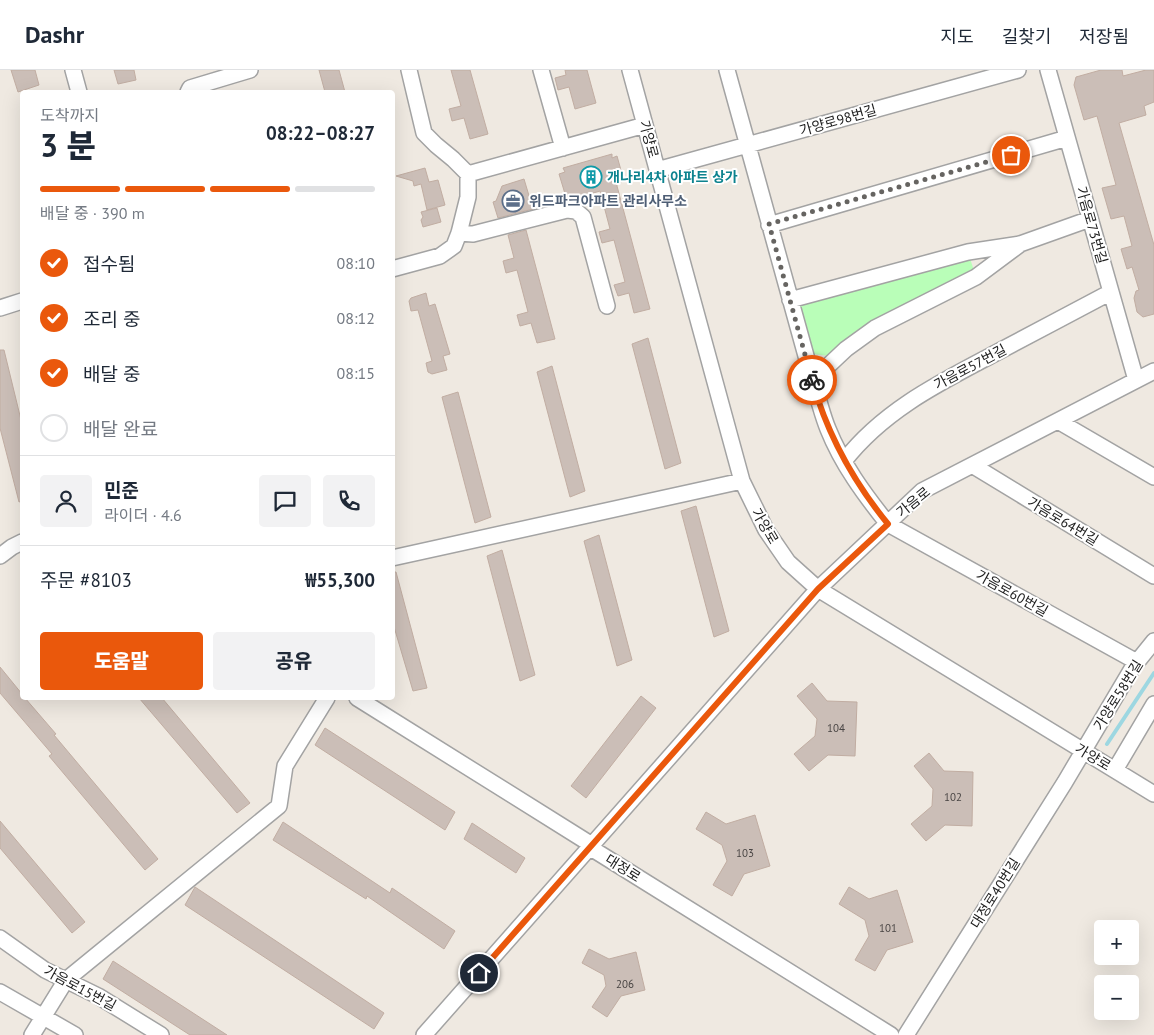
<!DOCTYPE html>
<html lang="ko">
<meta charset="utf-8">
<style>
:root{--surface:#fff;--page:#f2f2f3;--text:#1f2937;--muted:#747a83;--line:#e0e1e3;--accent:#ea580c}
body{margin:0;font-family:"PT Sans","Noto Sans KR",sans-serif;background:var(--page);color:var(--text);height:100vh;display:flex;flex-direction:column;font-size:19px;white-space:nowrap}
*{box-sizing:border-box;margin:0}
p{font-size:16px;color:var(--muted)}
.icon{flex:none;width:28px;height:28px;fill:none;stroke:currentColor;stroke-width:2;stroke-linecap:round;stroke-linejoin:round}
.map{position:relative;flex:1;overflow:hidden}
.side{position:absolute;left:20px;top:20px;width:375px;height:610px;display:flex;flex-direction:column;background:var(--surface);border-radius:5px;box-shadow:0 5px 20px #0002}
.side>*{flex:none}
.fabs{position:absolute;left:1094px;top:850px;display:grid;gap:10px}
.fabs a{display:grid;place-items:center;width:45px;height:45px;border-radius:5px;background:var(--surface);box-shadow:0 5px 20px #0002;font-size:25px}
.pin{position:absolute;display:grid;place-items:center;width:42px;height:42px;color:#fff;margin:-21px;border:2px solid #fff;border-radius:50%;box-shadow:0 1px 5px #0007}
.courier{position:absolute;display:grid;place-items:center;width:50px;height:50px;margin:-25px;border:4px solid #ea580c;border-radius:50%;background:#fff;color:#222;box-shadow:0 1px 6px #0007}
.head em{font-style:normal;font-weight:800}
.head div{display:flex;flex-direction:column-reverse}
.head{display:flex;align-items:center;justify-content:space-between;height:85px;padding:0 20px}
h1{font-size:32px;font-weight:800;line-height:38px}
.bar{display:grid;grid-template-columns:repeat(4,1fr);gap:8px 5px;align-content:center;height:60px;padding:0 20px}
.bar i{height:6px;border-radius:4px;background:var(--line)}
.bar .selected{background:var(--accent)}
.bar p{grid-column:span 4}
.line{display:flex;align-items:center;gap:12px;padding:0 20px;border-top:1px solid var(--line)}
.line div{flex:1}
.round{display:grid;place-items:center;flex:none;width:52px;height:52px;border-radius:5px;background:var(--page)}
ol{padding:0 20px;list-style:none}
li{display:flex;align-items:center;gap:15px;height:55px}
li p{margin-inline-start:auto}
li .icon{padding:5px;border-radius:50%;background:var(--accent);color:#fff;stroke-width:4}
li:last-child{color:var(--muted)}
li i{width:28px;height:28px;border:2px solid var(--line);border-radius:50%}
.button{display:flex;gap:10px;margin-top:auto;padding:10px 20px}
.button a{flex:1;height:58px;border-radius:5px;background:var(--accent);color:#fff;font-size:20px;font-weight:800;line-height:58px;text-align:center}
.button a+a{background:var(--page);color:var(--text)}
header{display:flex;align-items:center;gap:30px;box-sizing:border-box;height:70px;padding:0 25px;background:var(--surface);border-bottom:1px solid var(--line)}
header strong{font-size:24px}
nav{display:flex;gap:28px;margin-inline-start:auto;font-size:18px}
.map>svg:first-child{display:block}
.park{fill:#b9feb8}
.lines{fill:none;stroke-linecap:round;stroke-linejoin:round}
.stream{stroke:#9dd7e1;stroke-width:4}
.building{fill:#cbbeb7;stroke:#c1ada2}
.minor-casing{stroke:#a3a3a3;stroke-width:18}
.minor{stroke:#fff;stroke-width:15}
.done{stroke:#666461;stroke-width:5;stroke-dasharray:0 9}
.route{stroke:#ea580c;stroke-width:6}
.labels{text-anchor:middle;stroke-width:4;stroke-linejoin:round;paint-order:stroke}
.number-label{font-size:11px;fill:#484443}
.street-label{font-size:14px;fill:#1c1c1c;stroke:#fff}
.culture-label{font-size:14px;font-weight:bold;fill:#0d838f;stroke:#fff;text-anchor:start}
.service-label{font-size:14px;font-weight:bold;fill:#4e5e75;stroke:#fff;text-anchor:start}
</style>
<header>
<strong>Dashr</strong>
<nav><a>지도</a><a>길찾기</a><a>저장됨</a></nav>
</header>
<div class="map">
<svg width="1154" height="965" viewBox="0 0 1154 965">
<rect width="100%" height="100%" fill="#efe9e1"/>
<!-- park -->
<path class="park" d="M 968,182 L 976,207 L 837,287 L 805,283 L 790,230 Z"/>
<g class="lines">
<!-- stream -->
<path class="stream" d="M 1107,674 L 1154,603"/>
</g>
<!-- building -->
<path class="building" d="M 11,0 L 35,0 L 39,15 L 18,22 Z
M 114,0 L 134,0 L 136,10 L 118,14 Z
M 319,0 L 339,0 L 345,22 L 325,22 Z
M 451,0 L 470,0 L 488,64 L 470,69 L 464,48 L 452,51 L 449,39 L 461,36 Z
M 565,0 L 587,0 L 596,33 L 575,39 L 569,17 L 558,20 L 555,8 L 566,5 Z
M 1101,0 L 1122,0 L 1123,6 L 1146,0 L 1154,0 L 1154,32 L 1144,36 L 1146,45 L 1119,53 L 1154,175 L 1154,244 L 1143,247 L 1137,242 L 1134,228 L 1136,221 L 1139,220 L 1132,197 L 1127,199 L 1121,179 L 1132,176 L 1124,146 L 1111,149 L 1102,118 L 1116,115 L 1097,46 L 1084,50 L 1074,15 L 1076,7 Z
M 612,84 L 612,88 L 617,86 L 624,111 L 617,113 L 617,116 L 650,239 L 634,243 L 629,223 L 618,226 L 614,215 L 625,212 L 614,170 L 602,173 L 599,162 L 610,159 L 600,121 L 573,129 L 572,125 L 566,127 L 559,104 L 565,102 L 563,98 Z
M 425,98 L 429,112 L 438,110 L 445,135 L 427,140 L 421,114 L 414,116 L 413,111 L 396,106 Z
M 524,109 L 533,139 L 498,148 L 493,132 L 496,131 L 502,116 Z
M 437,138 L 441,152 L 423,157 L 421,150 L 423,147 L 421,142 Z
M 526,160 L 555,269 L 537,273 L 531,253 L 520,256 L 517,245 L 528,242 L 517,200 L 506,203 L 503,191 L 514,188 L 508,165 Z
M 426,223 L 429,236 L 435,234 L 450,284 L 443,286 L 447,300 L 432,304 L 428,302 L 426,293 L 432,291 L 418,240 L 411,241 L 409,231 L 411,228 Z
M 648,268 L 681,393 L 665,399 L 632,274 Z
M 0,280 L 4,280 L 22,354 L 22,431 L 19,432 L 0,358 Z
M 552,296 L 585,421 L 570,427 L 537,302 Z
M 458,322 L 491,447 L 475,453 L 442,327 Z
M 696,436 L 729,561 L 714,567 L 681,441 Z
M 599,465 L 632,590 L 617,596 L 584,471 Z
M 502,480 L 535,605 L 520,611 L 487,486 Z
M 392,502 L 396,502 L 427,618 L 413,621 L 392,550 Z
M 0,597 L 22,624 L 22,628 L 25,628 L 56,664 L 54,665 L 158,789 L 145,800 L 49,686 L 52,684 L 0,623 Z
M 812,613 L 827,631 L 857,632 L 855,686 L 828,685 L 809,701 L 794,684 L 815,666 L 817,649 L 797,626 Z
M 641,626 L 656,638 L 586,728 L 571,716 Z
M 139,628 L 162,628 L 250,733 L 237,743 Z
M 325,658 L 455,742 L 445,760 L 315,675 Z
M 929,683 L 944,701 L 973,702 L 972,756 L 945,755 L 926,771 L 911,754 L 932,736 L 933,719 L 914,696 Z
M 706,742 L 726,754 L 755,745 L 770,796 L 744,804 L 732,826 L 713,815 L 727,791 L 722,775 L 696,759 Z
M 0,751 L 85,852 L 72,863 L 0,778 Z
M 283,752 L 390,823 L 392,818 L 455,861 L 444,879 L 367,826 L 366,829 L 273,770 Z
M 472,753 L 525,788 L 516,803 L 464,769 Z
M 195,817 L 384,943 L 374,959 L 185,835 Z
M 849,817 L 869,829 L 897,820 L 913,872 L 887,880 L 875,901 L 855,890 L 869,866 L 865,850 L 839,834 Z
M 589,879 L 609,889 L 636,882 L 645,920 L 621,926 L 607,947 L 592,937 L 606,916 L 604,905 L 582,893 Z
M 113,891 L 227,965 L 190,965 L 103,909 Z"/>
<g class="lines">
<!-- minor casing -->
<g class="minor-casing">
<path id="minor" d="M 73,0 L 79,22
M 541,0 L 563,78
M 630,0 L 742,411 L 766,460 L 788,492 L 818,519 L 1154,724
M 727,0 L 816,322 C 820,334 823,347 828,359 C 842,394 864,424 888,454 L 1137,592
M 1048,0 L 1136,310
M 188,22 L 190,18 L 250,0
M 657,100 L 1018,0
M 468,104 L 645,55
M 769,155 L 1067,68
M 459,163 L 473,164 L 567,140 L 576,141 L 583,147 L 607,236
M 392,199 L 440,186 L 454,176 L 459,163 L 468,127 L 468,104 L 453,89 L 436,75 L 424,63 L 409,0
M 790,230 L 968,182 L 1020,174 L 1090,149
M 0,238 L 22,231
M 812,311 L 846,279 L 875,258 L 976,207 L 1019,175
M 1058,351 L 1154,407
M 844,391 C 883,341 937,314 992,285 C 1032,264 1071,243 1111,222
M 972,395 L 1154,506
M 0,486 L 12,477 L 22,472
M 392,488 L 742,411
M 357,628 L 592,775 L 594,780 L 891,965
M 1115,700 L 1154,634
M 0,868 L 45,900 L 98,926 L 161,965
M 0,922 L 75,965
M 32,965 L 66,910 L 279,736 L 285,696 L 327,628
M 424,965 L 818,519 L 922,421 L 1154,301
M 906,965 L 1065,712 L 1133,597 L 1154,571"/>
</g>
<!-- minor -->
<use href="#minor" class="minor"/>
</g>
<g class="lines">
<!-- done -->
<path class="done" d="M 812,310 L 769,154 L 1011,85"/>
<!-- route -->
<path class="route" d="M 479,903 L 818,519 L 888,454 C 852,410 827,364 812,310"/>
</g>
<!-- icons -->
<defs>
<g id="building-ring" transform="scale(1.125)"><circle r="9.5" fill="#fff" stroke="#0f9aa8" stroke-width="1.5"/><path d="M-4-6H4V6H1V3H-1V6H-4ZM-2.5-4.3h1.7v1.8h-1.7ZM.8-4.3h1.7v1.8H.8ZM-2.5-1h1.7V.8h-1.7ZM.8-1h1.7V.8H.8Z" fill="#0f9aa8"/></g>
<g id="office-ring" transform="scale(1.125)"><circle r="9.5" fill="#fff" stroke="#5c6f8a" stroke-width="1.5"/><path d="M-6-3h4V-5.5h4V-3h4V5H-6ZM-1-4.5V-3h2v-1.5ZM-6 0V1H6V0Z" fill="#5c6f8a"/></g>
</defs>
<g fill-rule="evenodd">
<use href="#building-ring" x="591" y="107"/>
<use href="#office-ring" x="513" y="131"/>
</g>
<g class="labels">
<!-- number labels -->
<g class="number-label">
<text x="836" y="662">104</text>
<text x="953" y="731">102</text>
<text x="745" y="787">103</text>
<text x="888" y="862">101</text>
<text x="625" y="918">206</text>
</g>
<!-- street labels -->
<g class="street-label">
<text transform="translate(838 50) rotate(-16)" y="5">가양로98번길</text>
<text transform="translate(649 69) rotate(75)" y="5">가양로</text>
<text transform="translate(1092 155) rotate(74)" y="5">가음로73번길</text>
<text transform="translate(970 297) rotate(-28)" y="5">가음로57번길</text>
<text transform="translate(913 432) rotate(-39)" y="5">가음로</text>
<text transform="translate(1063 451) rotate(31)" y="5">가음로64번길</text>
<text transform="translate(765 456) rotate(60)" y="5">가양로</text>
<text transform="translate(1012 523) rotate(29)" y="5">가음로60번길</text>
<text transform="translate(1118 625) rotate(-58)" y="5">가양로58번길</text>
<text transform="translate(1093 687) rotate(31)" y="5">가양로</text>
<text transform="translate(623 798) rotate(32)" y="5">대정로</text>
<text transform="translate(995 823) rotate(-58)" y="5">대정로40번길</text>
<text transform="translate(80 918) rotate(28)" y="5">가음로15번길</text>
</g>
<!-- culture labels -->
<g class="culture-label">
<text x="607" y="112">개나리4차 아파트 상가</text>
</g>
<!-- service labels -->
<g class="service-label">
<text x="529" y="136">위드파크아파트 관리사무소</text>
</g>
</g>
</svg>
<div class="fabs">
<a>+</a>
<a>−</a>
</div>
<div class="pin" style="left:1011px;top:85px;background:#ea580c"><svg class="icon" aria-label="bag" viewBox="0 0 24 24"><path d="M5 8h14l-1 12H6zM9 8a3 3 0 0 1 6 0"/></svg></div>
<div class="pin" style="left:479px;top:903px;background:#1f2937"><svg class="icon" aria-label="home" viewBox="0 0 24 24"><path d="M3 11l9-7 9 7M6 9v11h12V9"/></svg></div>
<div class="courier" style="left:812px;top:310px"><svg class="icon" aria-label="bike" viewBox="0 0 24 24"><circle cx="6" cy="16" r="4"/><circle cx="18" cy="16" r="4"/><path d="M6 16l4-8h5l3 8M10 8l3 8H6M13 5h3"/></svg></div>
<section class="side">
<div class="head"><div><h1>3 분</h1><p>도착까지</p></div><em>08:22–08:27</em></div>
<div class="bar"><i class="selected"></i><i class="selected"></i><i class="selected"></i><i></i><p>배달 중 · 390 m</p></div>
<ol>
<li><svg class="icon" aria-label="check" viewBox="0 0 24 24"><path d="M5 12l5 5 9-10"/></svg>접수됨<p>08:10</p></li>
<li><svg class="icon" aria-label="check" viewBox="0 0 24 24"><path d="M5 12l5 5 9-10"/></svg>조리 중<p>08:12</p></li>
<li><svg class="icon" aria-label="check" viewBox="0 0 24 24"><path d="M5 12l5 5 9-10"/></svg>배달 중<p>08:15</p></li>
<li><i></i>배달 완료</li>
</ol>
<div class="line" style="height:90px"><a class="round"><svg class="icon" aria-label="person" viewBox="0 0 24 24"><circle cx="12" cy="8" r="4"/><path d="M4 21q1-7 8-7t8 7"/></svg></a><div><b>민준</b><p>라이더 · 4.6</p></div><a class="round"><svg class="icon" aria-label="chat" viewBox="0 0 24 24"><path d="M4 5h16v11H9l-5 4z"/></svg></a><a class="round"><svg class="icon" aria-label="phone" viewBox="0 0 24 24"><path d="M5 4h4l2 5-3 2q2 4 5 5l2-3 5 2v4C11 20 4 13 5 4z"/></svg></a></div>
<div class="line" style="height:65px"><div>주문 #8103</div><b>₩55,300</b></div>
<div class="button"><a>도움말</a><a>공유</a></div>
</section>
</div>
